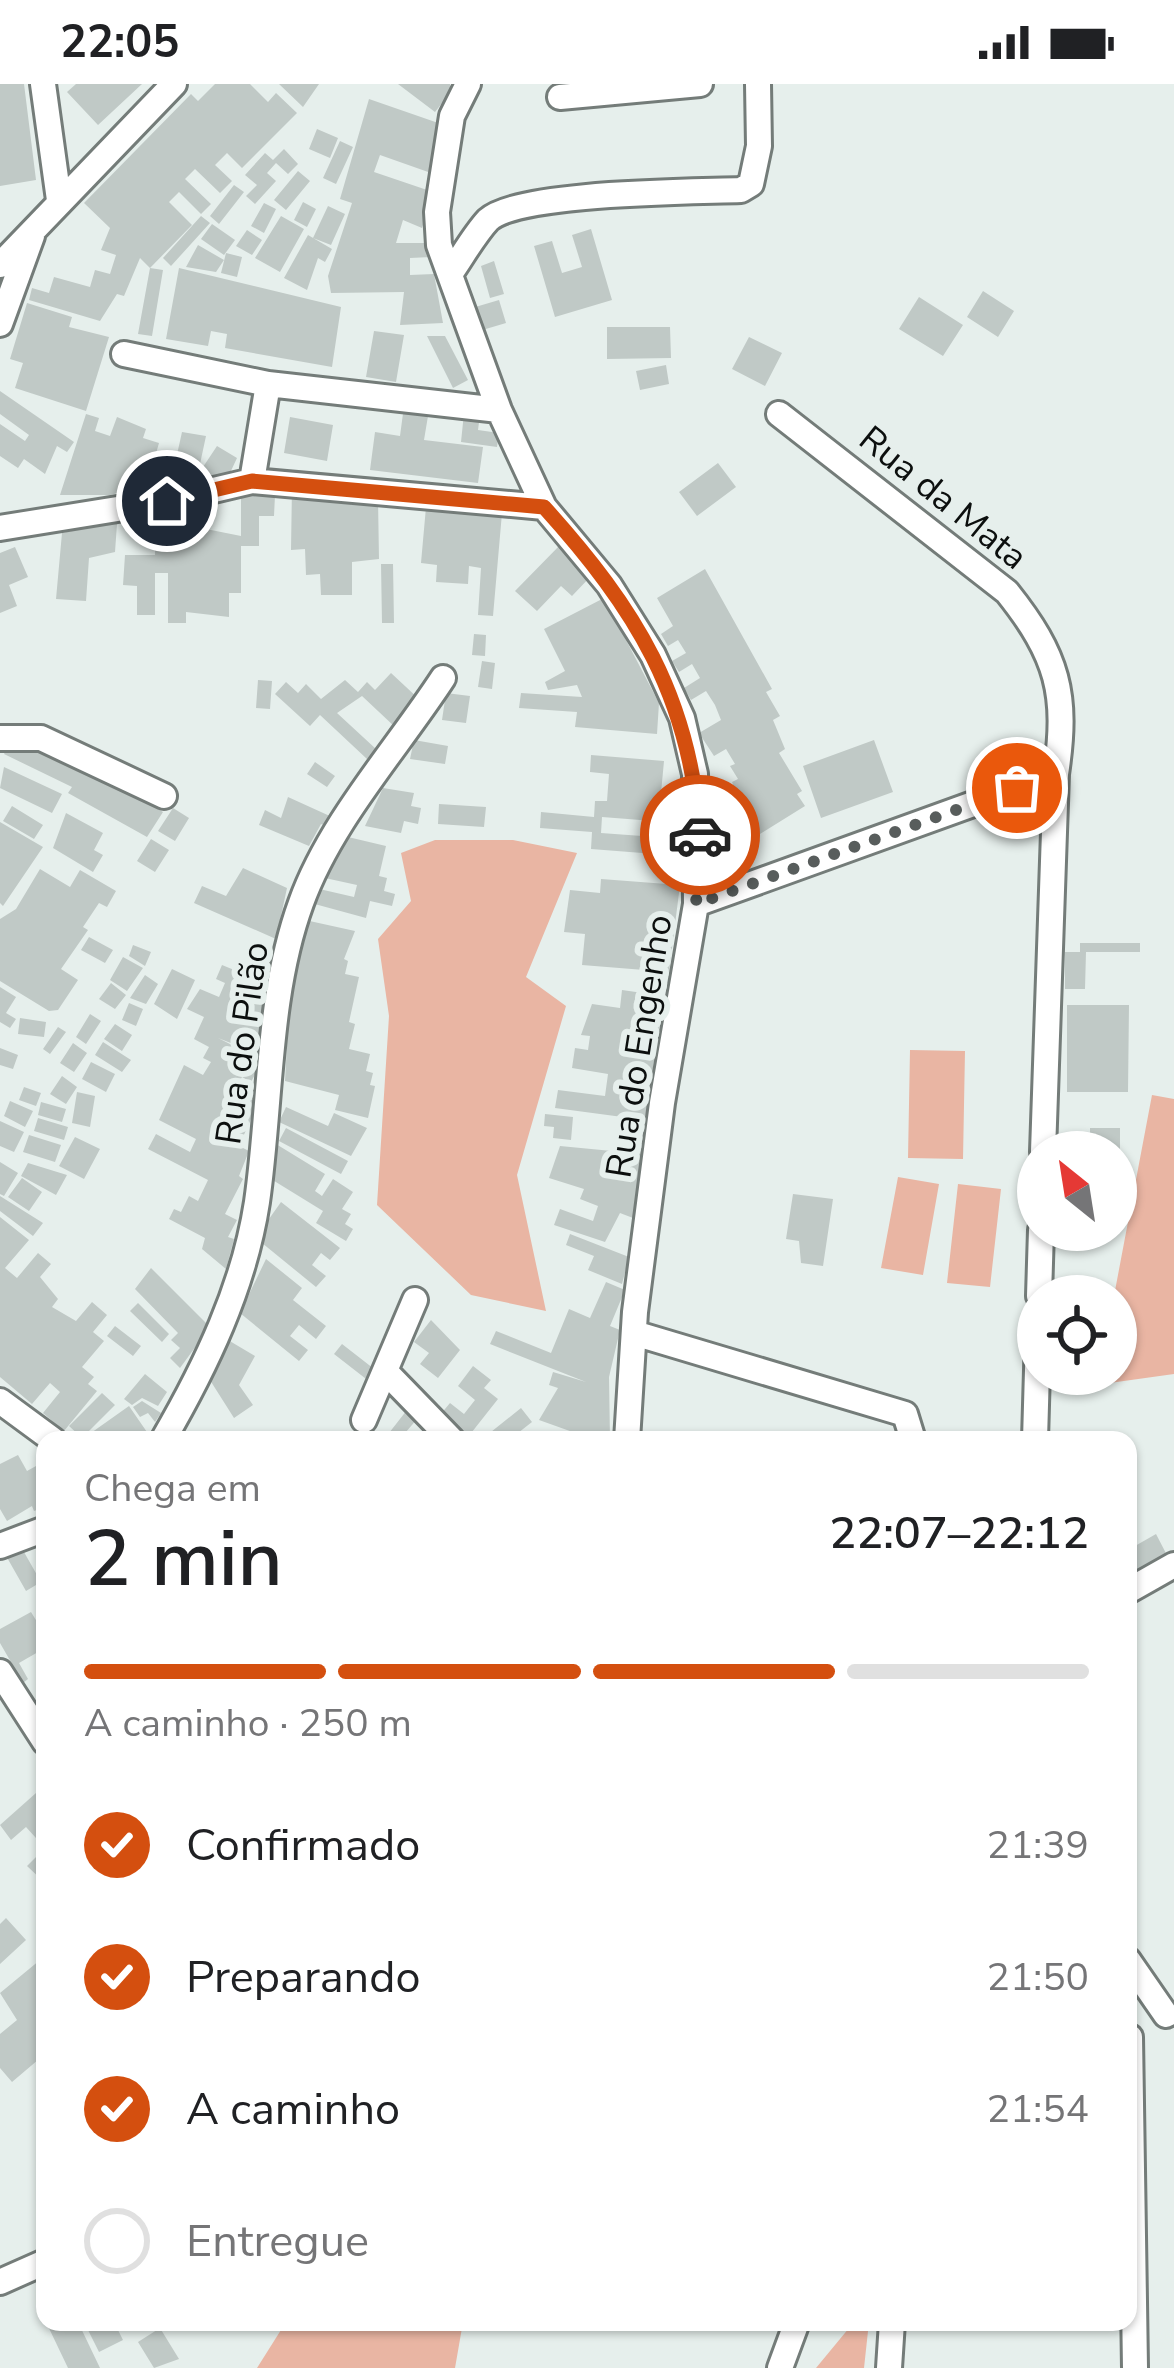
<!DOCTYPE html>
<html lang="pt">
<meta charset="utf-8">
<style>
:root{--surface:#fff;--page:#f2f2f2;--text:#202124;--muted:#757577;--line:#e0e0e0;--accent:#d44f0f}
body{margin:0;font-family:"Nunito Sans",sans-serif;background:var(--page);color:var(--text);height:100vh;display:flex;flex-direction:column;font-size:45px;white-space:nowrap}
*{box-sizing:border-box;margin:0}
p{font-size:39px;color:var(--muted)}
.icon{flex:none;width:66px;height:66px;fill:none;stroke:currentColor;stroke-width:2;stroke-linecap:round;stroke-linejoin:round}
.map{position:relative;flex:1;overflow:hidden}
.drawer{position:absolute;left:36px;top:1347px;width:1101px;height:900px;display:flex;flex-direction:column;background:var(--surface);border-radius:24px;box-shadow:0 3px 9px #0004}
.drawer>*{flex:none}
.needle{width:78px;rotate:330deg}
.fabs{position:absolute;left:1017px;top:1047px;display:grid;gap:24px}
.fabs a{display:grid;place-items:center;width:120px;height:120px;border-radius:50%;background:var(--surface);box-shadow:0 3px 9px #0004;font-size:60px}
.pin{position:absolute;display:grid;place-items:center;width:102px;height:102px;color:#fff;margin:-51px;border:6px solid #fff;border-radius:50%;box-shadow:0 3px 12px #0007}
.courier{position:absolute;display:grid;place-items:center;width:120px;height:120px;margin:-60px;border:9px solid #d44f0f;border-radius:50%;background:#fff;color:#222;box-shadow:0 3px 15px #0007}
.head em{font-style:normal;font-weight:600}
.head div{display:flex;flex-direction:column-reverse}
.head{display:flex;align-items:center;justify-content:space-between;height:204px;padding:0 48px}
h1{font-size:78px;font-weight:600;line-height:90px}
.bar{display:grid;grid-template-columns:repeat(4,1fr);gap:18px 12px;align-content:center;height:144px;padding:0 48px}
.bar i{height:15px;border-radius:9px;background:var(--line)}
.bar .on{background:var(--accent)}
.bar p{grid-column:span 4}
ol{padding:0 48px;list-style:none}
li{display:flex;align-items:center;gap:36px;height:132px}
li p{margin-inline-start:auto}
li .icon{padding:12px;border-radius:50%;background:var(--accent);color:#fff;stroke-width:4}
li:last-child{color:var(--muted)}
li i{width:66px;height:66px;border:6px solid var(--line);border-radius:50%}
.status{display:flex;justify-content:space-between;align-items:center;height:84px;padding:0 60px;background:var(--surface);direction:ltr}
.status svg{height:33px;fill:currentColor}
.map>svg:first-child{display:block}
.green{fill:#e9b5a3}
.building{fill:#c0c9c6}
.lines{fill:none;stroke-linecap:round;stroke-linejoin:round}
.minor-casing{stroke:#747c79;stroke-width:30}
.minor{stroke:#fff;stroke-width:24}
.done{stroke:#585d5c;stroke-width:12;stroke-dasharray:0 21.6}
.route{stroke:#d44f0f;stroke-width:15}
.labels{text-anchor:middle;stroke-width:12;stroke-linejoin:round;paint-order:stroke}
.street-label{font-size:36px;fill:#0c0f0e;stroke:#e6efec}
</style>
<div class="status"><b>22:05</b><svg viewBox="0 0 49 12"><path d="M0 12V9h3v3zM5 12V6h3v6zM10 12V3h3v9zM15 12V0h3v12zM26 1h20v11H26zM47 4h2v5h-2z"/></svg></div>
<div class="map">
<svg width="1174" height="2284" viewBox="0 0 1174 2284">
<rect width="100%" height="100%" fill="#e6efec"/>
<!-- green -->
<path class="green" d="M 435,756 L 513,756 L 577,769 L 526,893 L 566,922 L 517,1091 L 546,1227 L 471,1211 L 377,1121 L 389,932 L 378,855 L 411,817 L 401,769 Z
M 910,966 L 965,967 L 963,1075 L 908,1074 Z
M 1152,1011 L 1174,1015 L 1174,1290 L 1088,1302 L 1091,1290 L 1116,1290 L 1114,1212 Z
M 898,1093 L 939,1100 L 923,1191 L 881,1184 Z
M 958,1100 L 1001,1105 L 990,1203 L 947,1199 Z
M 286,2238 L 463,2238 L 455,2284 L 257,2284 Z
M 854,2238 L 869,2238 L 864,2284 L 816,2284 Z"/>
<!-- building -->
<path class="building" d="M 0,0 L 24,0 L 36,96 L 0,102 Z
M 76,0 L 142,0 L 98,41 L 67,8 Z
M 215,0 L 250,0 L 268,18 L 276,9 L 297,29 L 242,84 L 227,69 L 215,81 L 232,97 L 220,109 L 195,85 L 185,95 L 211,120 L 201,130 L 179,108 L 169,118 L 192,141 L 150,184 L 163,186 L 152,252 L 138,250 L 150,184 L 140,174 L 124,212 L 117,210 L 100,237 L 29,216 L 32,204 L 49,209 L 54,193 L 90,203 L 95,186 L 110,190 L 116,171 L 101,166 L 110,144 L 84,119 L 191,10 L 198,17 Z
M 279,0 L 319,0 L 303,23 Z
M 398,0 L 450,0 L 450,9 L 435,28 Z
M 369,15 L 444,41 L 431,89 L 380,71 L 374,88 L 433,108 L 422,144 L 403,136 L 396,159 L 430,159 L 431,173 L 410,174 L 410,191 L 434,190 L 443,239 L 400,241 L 404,208 L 331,209 L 328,192 L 352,119 L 340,115 Z
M 317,45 L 338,54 L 330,74 L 309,65 Z
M 340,57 L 353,63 L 336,100 L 323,94 Z
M 284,65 L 298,80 L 288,90 L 276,79 L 267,89 L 276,97 L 255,120 L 246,112 L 257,101 L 245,91 L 265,69 L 273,76 Z
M 298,87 L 310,97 L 286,126 L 274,116 Z
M 234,101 L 244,108 L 219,140 L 210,132 Z
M 303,118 L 316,125 L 307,143 L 294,136 Z
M 264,119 L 276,125 L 264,149 L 251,142 Z
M 328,122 L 345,130 L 331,161 L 313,154 Z
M 201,132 L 210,139 L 171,182 L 163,174 Z
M 281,132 L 304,145 L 280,188 L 255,174 Z
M 212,140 L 235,156 L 224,171 L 201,155 Z
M 591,145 L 612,216 L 555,233 L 534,162 L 552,157 L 562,189 L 582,183 L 572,151 Z
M 247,146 L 262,156 L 252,171 L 236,162 Z
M 308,151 L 332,165 L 325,178 L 318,174 L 307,206 L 284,194 Z
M 198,161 L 224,176 L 216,188 L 186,183 Z
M 226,169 L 242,173 L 237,193 L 221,189 Z
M 494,177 L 504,210 L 490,214 L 481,182 Z
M 179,184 L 341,223 L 332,283 L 225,264 L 227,250 L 211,247 L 208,262 L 166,255 Z
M 983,207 L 1014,227 L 998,253 L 967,233 Z
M 919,213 L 963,241 L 943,272 L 899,245 Z
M 499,216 L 506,239 L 479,247 L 472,224 Z
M 27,219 L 72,233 L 69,243 L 109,253 L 86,327 L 15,304 L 23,279 L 10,275 Z
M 607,243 L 670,243 L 671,274 L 607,275 Z
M 374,247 L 404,251 L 396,298 L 366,293 Z
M 427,252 L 445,252 L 468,296 L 453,304 Z
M 749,253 L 782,269 L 765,302 L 732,285 Z
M 666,281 L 669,300 L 640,306 L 636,287 Z
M 0,307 L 74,358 L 67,368 L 57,362 L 45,390 L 24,375 L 18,384 L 0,372 L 0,340 L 25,357 L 29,351 L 0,330 Z
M 404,322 L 429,326 L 424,356 L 483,363 L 478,399 L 370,386 L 375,348 L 400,352 Z
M 464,329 L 480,331 L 478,346 L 499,349 L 497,363 L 461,358 Z
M 86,330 L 99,334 L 95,347 L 110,352 L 117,333 L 146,345 L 143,354 L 159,359 L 147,401 L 110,411 L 60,411 Z
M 290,333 L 333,341 L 327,377 L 284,369 Z
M 182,348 L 206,352 L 200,380 L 176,375 Z
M 217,362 L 237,374 L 230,389 L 213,393 L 199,389 Z
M 718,379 L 736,403 L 697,432 L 679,408 Z
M 292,402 L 351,416 L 351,421 L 378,415 L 379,475 L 352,478 L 352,511 L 321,511 L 320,490 L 306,491 L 305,465 L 291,466 Z
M 241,411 L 275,411 L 274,432 L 259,432 L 259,462 L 241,462 L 241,509 L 229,509 L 229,533 L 186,528 L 186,539 L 168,539 L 168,489 L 155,489 L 155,531 L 137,531 L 137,502 L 123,501 L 125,471 L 155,471 L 156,433 L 168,433 L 168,457 L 186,457 L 186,441 L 241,452 Z
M 426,423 L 502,429 L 493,532 L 478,531 L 481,484 L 469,482 L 468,500 L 436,498 L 437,481 L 421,479 Z
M 104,440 L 117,440 L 115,468 L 89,474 L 86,517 L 56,515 L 62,449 Z
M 561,460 L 592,491 L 572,512 L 561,502 L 537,527 L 515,507 Z
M 15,463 L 28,493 L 9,501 L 17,522 L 0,529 L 0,469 Z
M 381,480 L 393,480 L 394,539 L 382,539 Z
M 705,485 L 772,605 L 766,608 L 780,632 L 773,636 L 785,665 L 779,669 L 802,707 L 797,710 L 805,722 L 755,753 L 732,698 L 738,695 L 730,682 L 735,680 L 726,665 L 714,672 L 699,649 L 721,636 L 715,621 L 706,607 L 691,616 L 684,604 L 700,594 L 692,580 L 679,588 L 672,577 L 686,569 L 678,556 L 668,562 L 661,550 L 673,542 L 657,514 Z
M 604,514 L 659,619 L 657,650 L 575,643 L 577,628 L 519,624 L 521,609 L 582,613 L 577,601 L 548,606 L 545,598 L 565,587 L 544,545 Z
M 474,550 L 486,551 L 485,572 L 472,571 Z
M 482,577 L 495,579 L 492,605 L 478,603 Z
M 391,589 L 420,616 L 395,643 L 362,612 L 337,629 L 376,665 L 367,675 L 320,631 L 310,642 L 275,610 L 286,598 L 298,609 L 306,600 L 321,615 L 345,596 L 358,608 L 367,598 L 375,606 Z
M 258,596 L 272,597 L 270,625 L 256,624 Z
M 446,609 L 470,612 L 466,639 L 442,636 Z
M 12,655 L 80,688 L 84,681 L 163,728 L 147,753 L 68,709 L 72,703 L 4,670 Z
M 414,656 L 448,662 L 445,680 L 410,675 Z
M 874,656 L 893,708 L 821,734 L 803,682 Z
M 591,671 L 664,677 L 661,709 L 682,710 L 679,739 L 602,733 L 601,749 L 683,755 L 681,772 L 591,765 L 592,748 L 540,744 L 541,728 L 594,733 L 595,717 L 607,717 L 609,690 L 590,688 Z
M 315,678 L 335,692 L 327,703 L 307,690 Z
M 4,683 L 62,710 L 52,729 L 0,704 Z
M 383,704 L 414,709 L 411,722 L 421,724 L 418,740 L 404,737 L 401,749 L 365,742 Z
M 288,713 L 332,733 L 328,743 L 321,740 L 309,762 L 259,741 L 265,726 L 281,734 Z
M 439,720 L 486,723 L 484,743 L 438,740 Z
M 12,722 L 43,741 L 34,755 L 3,737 Z
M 173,724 L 189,734 L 175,757 L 158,747 Z
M 66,729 L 103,749 L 94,766 L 103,771 L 93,788 L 53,764 Z
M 0,738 L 43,763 L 3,822 L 0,819 Z
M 348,753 L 386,762 L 379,792 L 387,794 L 384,807 L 395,810 L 392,822 L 370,817 L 366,834 L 311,819 L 315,804 L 354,813 L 357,801 L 325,794 Z
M 151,755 L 169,766 L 155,788 L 137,777 Z
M 243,784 L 287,804 L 276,855 L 194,819 L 202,802 L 226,812 Z
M 40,785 L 70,803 L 80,786 L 116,807 L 107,823 L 99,819 L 83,843 L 88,846 L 61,885 L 78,896 L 58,926 L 49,927 L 0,897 L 0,835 L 16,825 Z
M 601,795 L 680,801 L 669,888 L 582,881 L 585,850 L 564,848 L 570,806 L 600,809 Z
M 305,836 L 355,847 L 344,875 L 348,877 L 345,890 L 359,893 L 349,938 L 355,940 L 349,965 L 370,970 L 366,987 L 373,989 L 370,1001 L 375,1002 L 368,1034 L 335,1026 L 339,1011 L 285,997 L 289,924 Z
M 89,853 L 113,866 L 105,879 L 81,866 Z
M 1080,859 L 1140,859 L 1140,868 L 1086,868 L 1085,905 L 1065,905 L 1065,868 L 1080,868 Z
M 133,861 L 151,868 L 145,882 L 129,872 Z
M 123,873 L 143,884 L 127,907 L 110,896 Z
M 250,876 L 271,885 L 256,969 L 218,954 L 252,971 L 246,982 L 257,987 L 251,998 L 242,993 L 235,1007 L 258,1019 L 239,1062 L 249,1067 L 239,1092 L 243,1095 L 225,1130 L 237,1136 L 228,1153 L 234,1155 L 226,1185 L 202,1165 L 205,1154 L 169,1135 L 174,1125 L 181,1128 L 189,1112 L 198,1117 L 208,1096 L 148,1065 L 156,1050 L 190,1068 L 196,1055 L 159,1036 L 184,981 L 203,991 L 211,978 L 203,974 L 209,963 L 194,955 L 204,933 L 187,925 L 200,905 L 219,913 L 225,899 L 216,895 L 222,881 L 244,890 Z
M 172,885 L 195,896 L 177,935 L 154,920 Z
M 145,891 L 158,900 L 146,920 L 130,914 Z
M 111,899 L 126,911 L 115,925 L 99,915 Z
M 0,903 L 16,913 L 6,929 L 16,935 L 10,944 L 0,938 Z
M 622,906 L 664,912 L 645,1036 L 555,1024 L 558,1006 L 605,1012 L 608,990 L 572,984 L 575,964 L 588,966 L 590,952 L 581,951 L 592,920 L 620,924 Z
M 129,919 L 143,925 L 136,942 L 122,936 Z
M 1067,921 L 1129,921 L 1128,1008 L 1067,1008 Z
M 90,930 L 101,937 L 86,960 L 76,953 Z
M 20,934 L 46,938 L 44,953 L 18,950 Z
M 115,940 L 132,951 L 122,967 L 104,955 Z
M 58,943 L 66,948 L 50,970 L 43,965 Z
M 103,958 L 131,976 L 122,988 L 95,971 Z
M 73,959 L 87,969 L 74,988 L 60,979 Z
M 0,964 L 18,971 L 13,985 L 0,981 Z
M 91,978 L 115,990 L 106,1008 L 82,995 Z
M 62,992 L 77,1003 L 66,1020 L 50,1010 Z
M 24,1003 L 41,1009 L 36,1022 L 19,1016 Z
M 77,1008 L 95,1012 L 90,1043 L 72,1039 Z
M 10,1017 L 33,1027 L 25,1043 L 4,1032 Z
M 41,1018 L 66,1025 L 62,1038 L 38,1031 Z
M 286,1023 L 328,1042 L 334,1029 L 367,1044 L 351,1072 L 279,1038 Z
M 545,1030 L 573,1033 L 571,1056 L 553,1054 L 554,1043 L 544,1042 Z
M 38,1034 L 68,1043 L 64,1056 L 34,1047 Z
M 0,1037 L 24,1048 L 14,1068 L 0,1062 Z
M 286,1044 L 348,1077 L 341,1090 L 279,1057 Z
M 1090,1044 L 1120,1044 L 1120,1068 L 1090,1068 Z
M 29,1051 L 61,1061 L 55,1078 L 23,1068 Z
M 75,1053 L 100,1065 L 84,1095 L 59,1082 Z
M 276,1060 L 325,1090 L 315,1107 L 322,1112 L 333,1095 L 353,1108 L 342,1125 L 351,1130 L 345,1140 L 353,1145 L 346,1157 L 316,1139 L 323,1127 L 271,1095 Z
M 560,1062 L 643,1070 L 633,1134 L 620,1129 L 605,1158 L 554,1141 L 560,1125 L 593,1137 L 598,1122 L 580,1115 L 584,1105 L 549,1094 Z
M 0,1078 L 18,1089 L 4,1112 L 0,1110 Z
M 28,1079 L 67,1091 L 56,1111 L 21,1092 Z
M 22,1094 L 42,1108 L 29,1127 L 8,1113 Z
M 793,1110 L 833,1115 L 823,1182 L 801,1179 L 799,1157 L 786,1155 Z
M 0,1112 L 43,1139 L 33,1152 L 0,1127 Z
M 281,1118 L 340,1164 L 330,1176 L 321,1169 L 312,1181 L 326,1192 L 316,1203 L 262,1159 L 264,1142 Z
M 0,1133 L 29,1156 L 5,1184 L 17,1194 L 38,1169 L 51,1180 L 40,1193 L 58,1215 L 52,1223 L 76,1237 L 92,1218 L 107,1231 L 93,1248 L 104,1257 L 82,1283 L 94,1293 L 88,1300 L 97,1307 L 64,1347 L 43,1329 L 60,1308 L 50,1299 L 32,1320 L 0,1293 Z
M 570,1150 L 629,1173 L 622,1200 L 588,1186 L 594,1172 L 566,1161 Z
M 266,1175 L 302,1204 L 293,1216 L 326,1242 L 316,1255 L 299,1241 L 290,1252 L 308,1266 L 299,1277 L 240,1229 Z
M 151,1184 L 210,1243 L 180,1284 L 170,1274 L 180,1264 L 171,1256 L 178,1249 L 135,1205 Z
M 606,1198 L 625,1206 L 610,1242 L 620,1246 L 609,1293 L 610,1356 L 595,1356 L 539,1336 L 558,1304 L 549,1301 L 553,1288 L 586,1298 L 490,1260 L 496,1247 L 551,1269 L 569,1225 L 590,1234 Z
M 138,1219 L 169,1250 L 162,1258 L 130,1227 Z
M 431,1236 L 460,1266 L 438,1294 L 420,1280 L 429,1269 L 414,1258 Z
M 115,1242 L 141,1262 L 133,1272 L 107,1252 Z
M 228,1256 L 255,1272 L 239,1301 L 253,1321 L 234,1334 L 208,1293 Z
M 342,1260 L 378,1288 L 370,1298 L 334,1270 Z
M 473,1282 L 491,1296 L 484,1304 L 498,1315 L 468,1353 L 440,1331 L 450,1319 L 464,1330 L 475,1316 L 458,1302 Z
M 145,1290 L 167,1308 L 158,1322 L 142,1314 L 132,1321 L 124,1315 Z
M 102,1309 L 115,1321 L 82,1354 L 69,1342 Z
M 142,1317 L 161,1329 L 155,1338 L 148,1329 L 140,1333 L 133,1323 Z
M 129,1322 L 149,1351 L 142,1356 L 81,1356 Z
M 521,1324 L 532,1338 L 509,1356 L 481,1356 Z
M 407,1326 L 418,1334 L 399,1356 L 389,1349 Z
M 18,1371 L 27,1387 L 45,1377 L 45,1423 L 34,1427 L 32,1422 L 7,1437 L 0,1425 L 0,1380 Z
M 1156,1450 L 1170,1477 L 1128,1500 L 1128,1466 Z
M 20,1461 L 41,1498 L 26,1507 L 5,1470 Z
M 31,1528 L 45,1551 L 45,1564 L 19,1579 L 28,1595 L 23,1599 L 0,1559 L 0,1545 Z
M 45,1701 L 45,1764 L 26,1743 L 11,1756 L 0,1741 Z
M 39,1770 L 45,1776 L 45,1799 L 27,1782 Z
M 6,1834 L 26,1856 L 0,1880 L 0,1840 Z
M 40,1876 L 45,1882 L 45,1970 L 12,1998 L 0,1984 L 0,1950 L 17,1936 L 0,1909 Z
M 46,2238 L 78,2238 L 100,2284 L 68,2284 Z
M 84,2238 L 114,2238 L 123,2256 L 99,2268 Z
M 160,2244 L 179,2275 L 154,2284 L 138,2258 Z"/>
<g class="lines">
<!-- minor casing -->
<g class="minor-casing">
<path id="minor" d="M 43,0 L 59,116
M 468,0 L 452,32 L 437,128 L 439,161 L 499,326 L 544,423 L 609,501 L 653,571 L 682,634 L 695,690 L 696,820 L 662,1019 L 635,1228 L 627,1356
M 560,13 L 700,0
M 0,181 L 174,0
M 450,190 C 462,173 474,151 488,136 C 517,108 694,108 741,106 L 751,100 L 759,62 L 758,0
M 0,240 L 32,152
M 124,270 L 268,300 L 499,326
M 779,330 L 1007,508 C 1058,572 1068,610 1056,690 L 1043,1068
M 252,397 L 268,300
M 0,444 L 167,417 L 252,397 L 544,423
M 0,654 L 41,654 L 164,712
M 696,820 L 1056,690
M 1039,1212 L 1041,1146
M 634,1249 L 905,1330 L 913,1356
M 385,1287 L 452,1356
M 0,1317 L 53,1356
M 364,1336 L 415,1216
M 163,1356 C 206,1282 244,1203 257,1118 C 271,1021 267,912 301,819 C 330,738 396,666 443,594
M 1035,1356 L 1038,1251
M 0,1462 L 45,1445
M 1128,1507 L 1174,1481
M 0,1588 L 45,1658
M 1128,1876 L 1166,1931
M 1130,1953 L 1135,2284
M 0,2198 L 45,2178
M 780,2284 L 797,2238
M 889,2284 L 892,2238"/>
</g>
<!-- minor -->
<use href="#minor" class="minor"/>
</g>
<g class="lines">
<!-- done -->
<path class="done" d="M 700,751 L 696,820 L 1017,704"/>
<!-- route -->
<path class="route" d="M 167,417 L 252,397 L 544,423 C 636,525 690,612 700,751"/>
</g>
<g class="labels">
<!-- street labels -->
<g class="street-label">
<text transform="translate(944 413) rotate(39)" y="13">Rua da Mata</text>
<text transform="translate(241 959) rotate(-82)" y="13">Rua do Pilão</text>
<text transform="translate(638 962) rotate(-81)" y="13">Rua do Engenho</text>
</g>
</g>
</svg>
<div class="fabs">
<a><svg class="needle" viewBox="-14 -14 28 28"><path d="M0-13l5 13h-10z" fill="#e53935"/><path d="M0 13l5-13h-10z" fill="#757577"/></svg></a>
<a><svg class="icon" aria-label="locate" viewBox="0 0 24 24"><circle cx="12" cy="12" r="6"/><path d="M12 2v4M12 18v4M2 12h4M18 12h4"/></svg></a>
</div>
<div class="pin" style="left:1017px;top:704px;background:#ea580c"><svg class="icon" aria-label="bag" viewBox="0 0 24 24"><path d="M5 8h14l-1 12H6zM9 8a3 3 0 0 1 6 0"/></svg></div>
<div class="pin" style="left:167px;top:417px;background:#1f2937"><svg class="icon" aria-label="home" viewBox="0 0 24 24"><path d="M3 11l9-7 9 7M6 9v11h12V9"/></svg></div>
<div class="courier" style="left:700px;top:751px"><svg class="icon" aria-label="car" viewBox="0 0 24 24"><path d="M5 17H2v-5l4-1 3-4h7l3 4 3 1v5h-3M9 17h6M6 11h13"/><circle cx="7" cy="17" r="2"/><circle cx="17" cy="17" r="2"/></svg></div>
<section class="drawer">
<div class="head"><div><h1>2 min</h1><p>Chega em</p></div><em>22:07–22:12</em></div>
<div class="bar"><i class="on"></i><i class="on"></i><i class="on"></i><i></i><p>A caminho · 250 m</p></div>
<ol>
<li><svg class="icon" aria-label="check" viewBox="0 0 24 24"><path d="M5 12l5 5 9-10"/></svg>Confirmado<p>21:39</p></li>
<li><svg class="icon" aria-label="check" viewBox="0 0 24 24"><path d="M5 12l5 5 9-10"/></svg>Preparando<p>21:50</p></li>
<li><svg class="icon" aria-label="check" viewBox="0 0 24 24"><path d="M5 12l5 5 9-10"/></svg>A caminho<p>21:54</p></li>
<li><i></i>Entregue</li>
</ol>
</section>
</div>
